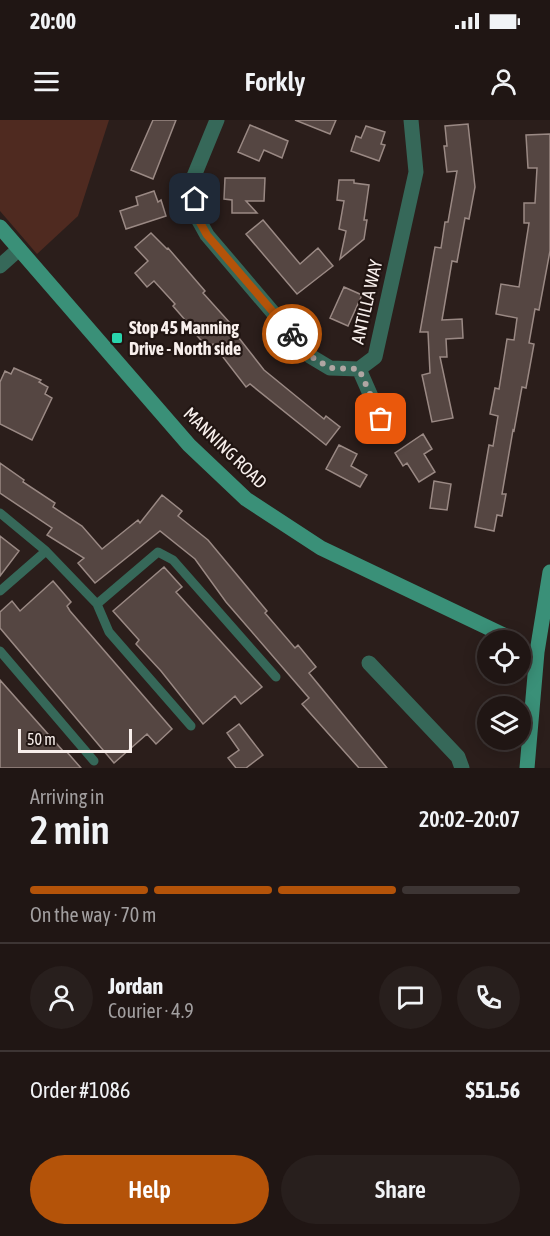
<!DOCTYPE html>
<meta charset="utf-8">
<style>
:root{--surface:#201614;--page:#281f1d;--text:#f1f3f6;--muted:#a29fa0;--line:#3d3534;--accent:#b45309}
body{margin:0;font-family:"Asap Condensed",sans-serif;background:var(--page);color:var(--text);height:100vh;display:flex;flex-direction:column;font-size:22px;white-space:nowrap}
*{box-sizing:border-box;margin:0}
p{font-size:20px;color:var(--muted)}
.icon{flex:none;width:33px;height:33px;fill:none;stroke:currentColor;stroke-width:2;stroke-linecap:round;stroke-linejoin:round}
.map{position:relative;height:648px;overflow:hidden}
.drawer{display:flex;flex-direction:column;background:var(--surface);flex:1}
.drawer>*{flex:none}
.fabs{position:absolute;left:477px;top:510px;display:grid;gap:12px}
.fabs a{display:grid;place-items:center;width:54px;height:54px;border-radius:50%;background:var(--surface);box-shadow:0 3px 15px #0003,0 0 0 2px var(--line);font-size:30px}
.scale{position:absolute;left:18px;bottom:15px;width:114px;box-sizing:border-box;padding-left:6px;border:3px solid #f8efec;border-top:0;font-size:16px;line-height:21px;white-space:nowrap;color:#f8efec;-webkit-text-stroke:4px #211512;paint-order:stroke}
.pin{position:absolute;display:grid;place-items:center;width:51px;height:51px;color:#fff;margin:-26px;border-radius:12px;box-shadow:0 3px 9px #0006}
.courier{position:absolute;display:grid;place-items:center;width:60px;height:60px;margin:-30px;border:4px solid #b45309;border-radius:50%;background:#fff;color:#222;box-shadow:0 2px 8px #0007}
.summary em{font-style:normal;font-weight:600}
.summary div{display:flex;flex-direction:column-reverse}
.summary{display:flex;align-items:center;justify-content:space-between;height:102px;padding:0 30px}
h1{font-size:39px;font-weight:600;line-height:45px}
.bar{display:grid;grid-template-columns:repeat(4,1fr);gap:9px 6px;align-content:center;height:72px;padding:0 30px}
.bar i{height:8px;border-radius:4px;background:var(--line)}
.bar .current{background:var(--accent)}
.bar p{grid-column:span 4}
.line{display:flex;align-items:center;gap:15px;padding:0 30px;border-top:2px solid var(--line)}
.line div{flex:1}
.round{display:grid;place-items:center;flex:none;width:63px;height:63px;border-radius:32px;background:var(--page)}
.cta{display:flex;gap:12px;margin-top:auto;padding:12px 30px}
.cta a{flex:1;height:69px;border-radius:36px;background:var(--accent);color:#fff;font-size:24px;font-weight:600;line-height:69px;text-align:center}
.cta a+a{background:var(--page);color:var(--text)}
.status{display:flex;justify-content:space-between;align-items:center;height:42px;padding:0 30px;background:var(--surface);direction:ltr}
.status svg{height:16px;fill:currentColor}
header{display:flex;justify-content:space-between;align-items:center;height:78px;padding:0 30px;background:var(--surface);font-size:27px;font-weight:600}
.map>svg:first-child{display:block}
.green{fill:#4f2a20}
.building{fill:#554642;stroke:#9a8984;stroke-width:1.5}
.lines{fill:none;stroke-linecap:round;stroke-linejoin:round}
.lane{stroke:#366859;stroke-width:9}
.street{stroke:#366859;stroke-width:15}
.secondary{stroke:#3a9078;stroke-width:15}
.done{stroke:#b0a6a3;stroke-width:6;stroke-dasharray:0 10.8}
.route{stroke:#b45309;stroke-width:8}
.poi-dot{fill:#29d5ac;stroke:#211512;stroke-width:2}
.labels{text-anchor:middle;stroke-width:4.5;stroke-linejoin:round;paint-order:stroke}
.street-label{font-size:18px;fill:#f8efec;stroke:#211512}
.poi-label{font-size:18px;font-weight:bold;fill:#f8efec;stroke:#211512;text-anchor:start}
</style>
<div class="status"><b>20:00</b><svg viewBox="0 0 49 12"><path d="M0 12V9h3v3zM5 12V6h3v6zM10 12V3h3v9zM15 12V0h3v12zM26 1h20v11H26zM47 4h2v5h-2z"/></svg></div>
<header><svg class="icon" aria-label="menu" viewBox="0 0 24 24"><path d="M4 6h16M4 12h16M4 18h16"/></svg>Forkly<svg class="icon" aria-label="person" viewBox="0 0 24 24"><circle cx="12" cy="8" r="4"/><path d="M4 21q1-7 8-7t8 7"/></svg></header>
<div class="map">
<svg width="550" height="648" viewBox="0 0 550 648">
<rect width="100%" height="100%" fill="#2b1e1b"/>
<!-- green -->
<path class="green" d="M 0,0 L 109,0 L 78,96 L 37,134 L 0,91 Z"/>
<!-- building -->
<path class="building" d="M 153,0 L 176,0 L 153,59 L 131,50 Z
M 295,0 L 336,0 L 330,14 Z
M 468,4 L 475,67 L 469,99 L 465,98 L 457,142 L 452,141 L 442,200 L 462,199 L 463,218 L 446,219 L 447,237 L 440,237 L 453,298 L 432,302 L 422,255 L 430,253 L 428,212 L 420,212 L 435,127 L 441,128 L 445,102 L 448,102 L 457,51 L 447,52 L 444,26 L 447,26 L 445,6 Z
M 250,5 L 288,21 L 282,38 L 264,30 L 259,41 L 238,32 Z
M 366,6 L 385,12 L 381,24 L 385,25 L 379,41 L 351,31 L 356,16 L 361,18 Z
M 550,14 L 550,131 L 539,190 L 535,189 L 529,223 L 534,224 L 526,268 L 522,267 L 514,311 L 513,310 L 502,374 L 506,374 L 502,396 L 497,395 L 494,411 L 475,407 L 489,325 L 493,326 L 498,296 L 490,294 L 495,268 L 499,269 L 507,219 L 514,220 L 517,198 L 496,194 L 501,164 L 519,167 L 529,103 L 524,103 L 524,83 L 535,83 L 537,48 L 528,48 L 526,15 Z
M 225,58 L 265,58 L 264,81 L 246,81 L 257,93 L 232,93 L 232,80 L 224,79 Z
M 339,60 L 354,60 L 354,63 L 369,65 L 364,100 L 367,100 L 364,119 L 340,139 L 346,111 L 339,109 L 344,81 L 337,80 Z
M 154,71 L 158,82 L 161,80 L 166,96 L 126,109 L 120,91 L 138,85 L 136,77 Z
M 263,100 L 300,144 L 318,128 L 333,146 L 297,174 L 246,114 Z
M 151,113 L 167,129 L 168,128 L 205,171 L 203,173 L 230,203 L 228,204 L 264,250 L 324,299 L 326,296 L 340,307 L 326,325 L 250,264 L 246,267 L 213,224 L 208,228 L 191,209 L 192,208 L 173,186 L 175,184 L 154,161 L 147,167 L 135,153 L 148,141 L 135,127 Z
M 344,167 L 362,175 L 348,206 L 330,198 Z
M 14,248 L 41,260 L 39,262 L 48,267 L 45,274 L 52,278 L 32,320 L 0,304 L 0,262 L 5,251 L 11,254 Z
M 423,314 L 432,329 L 424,334 L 435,352 L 419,362 L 407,343 L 403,346 L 395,333 Z
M 339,325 L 357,334 L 351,346 L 367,355 L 360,367 L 326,349 Z
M 0,343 L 24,360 L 23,362 L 55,383 L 53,387 L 82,406 L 102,429 L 138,400 L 140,403 L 162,375 L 182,391 L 178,396 L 208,420 L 267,491 L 265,493 L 295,528 L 298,525 L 316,547 L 309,553 L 387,648 L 359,648 L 302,584 L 309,578 L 226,482 L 195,439 L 160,411 L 95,463 L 78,443 L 84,438 L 47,415 L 52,408 L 0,373 Z
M 434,361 L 451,364 L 447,390 L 430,388 Z
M 0,416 L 19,431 L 0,456 Z
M 164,447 L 182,467 L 176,472 L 262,567 L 241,584 L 235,576 L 203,604 L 161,551 L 136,524 L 139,520 L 113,491 Z
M 53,461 L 71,482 L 67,486 L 70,491 L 172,609 L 156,624 L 147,614 L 114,643 L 0,508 L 0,492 L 12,481 L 20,491 Z
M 0,560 L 64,632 L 66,631 L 81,648 L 0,648 Z
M 239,604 L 263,635 L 246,648 L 236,648 L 228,638 L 239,630 L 227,613 Z"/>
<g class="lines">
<!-- lane -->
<path class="lane" d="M 0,393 L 46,431 L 97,484 L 109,512 L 191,606
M 0,471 L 46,431
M 97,484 L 158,432 L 173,440 L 276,557
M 0,531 L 94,641"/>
<!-- street -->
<path class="street" d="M 217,0 L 192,61 L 197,97 L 207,115 L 310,236 L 330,248 L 359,249 L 375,237 L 416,52 L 411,0
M 0,146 L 19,129
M 359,249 L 381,299
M 369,543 L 458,637 L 462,648"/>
<!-- secondary -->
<path class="secondary" d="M 0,107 L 189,325 L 246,379 L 321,428 L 514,520
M 527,648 L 537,532 L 550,452"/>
</g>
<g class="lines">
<!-- done -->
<path class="done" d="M 292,214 L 310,236 L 330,248 L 359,249 L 381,299"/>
<!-- route -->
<path class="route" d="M 195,79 L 197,97 L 207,115 L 292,214"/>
</g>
<!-- markers -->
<rect class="poi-dot" x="111" y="212" width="12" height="12" rx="3"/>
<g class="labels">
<!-- street labels -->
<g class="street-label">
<text transform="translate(367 182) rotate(-77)" y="6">ANTILLA WAY</text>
<text transform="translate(225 328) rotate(44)" y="6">MANNING ROAD</text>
</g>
<!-- poi labels -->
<g class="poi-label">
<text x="129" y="214">Stop 45 Manning<tspan x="129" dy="21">Drive - North side</tspan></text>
</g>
</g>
</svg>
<div class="fabs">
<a><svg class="icon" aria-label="locate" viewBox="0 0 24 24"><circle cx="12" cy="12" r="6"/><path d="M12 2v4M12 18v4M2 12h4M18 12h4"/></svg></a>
<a><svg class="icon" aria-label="layers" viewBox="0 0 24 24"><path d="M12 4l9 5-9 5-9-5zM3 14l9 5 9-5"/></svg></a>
</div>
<div class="scale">50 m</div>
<div class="pin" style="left:381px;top:299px;background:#ea580c"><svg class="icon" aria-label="bag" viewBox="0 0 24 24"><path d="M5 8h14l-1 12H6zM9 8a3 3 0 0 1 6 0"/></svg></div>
<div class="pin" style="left:195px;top:79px;background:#1f2937"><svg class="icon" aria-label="home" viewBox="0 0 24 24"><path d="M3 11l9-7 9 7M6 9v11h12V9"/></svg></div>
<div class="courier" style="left:292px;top:214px"><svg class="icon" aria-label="bike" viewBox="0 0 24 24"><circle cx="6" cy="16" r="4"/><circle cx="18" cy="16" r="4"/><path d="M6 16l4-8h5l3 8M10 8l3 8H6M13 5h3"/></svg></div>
</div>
<section class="drawer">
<div class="summary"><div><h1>2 min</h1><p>Arriving in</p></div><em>20:02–20:07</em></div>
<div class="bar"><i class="current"></i><i class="current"></i><i class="current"></i><i></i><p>On the way · 70 m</p></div>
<div class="line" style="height:108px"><a class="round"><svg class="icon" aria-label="person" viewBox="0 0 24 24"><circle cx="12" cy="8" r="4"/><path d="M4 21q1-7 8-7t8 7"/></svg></a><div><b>Jordan</b><p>Courier · 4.9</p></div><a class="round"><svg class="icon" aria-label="chat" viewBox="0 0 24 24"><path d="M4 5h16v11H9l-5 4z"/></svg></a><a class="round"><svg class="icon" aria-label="phone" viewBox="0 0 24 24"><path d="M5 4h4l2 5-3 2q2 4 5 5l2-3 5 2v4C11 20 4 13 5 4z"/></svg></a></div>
<div class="line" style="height:78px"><div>Order #1086</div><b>$51.56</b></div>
<div class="cta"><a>Help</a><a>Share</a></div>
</section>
